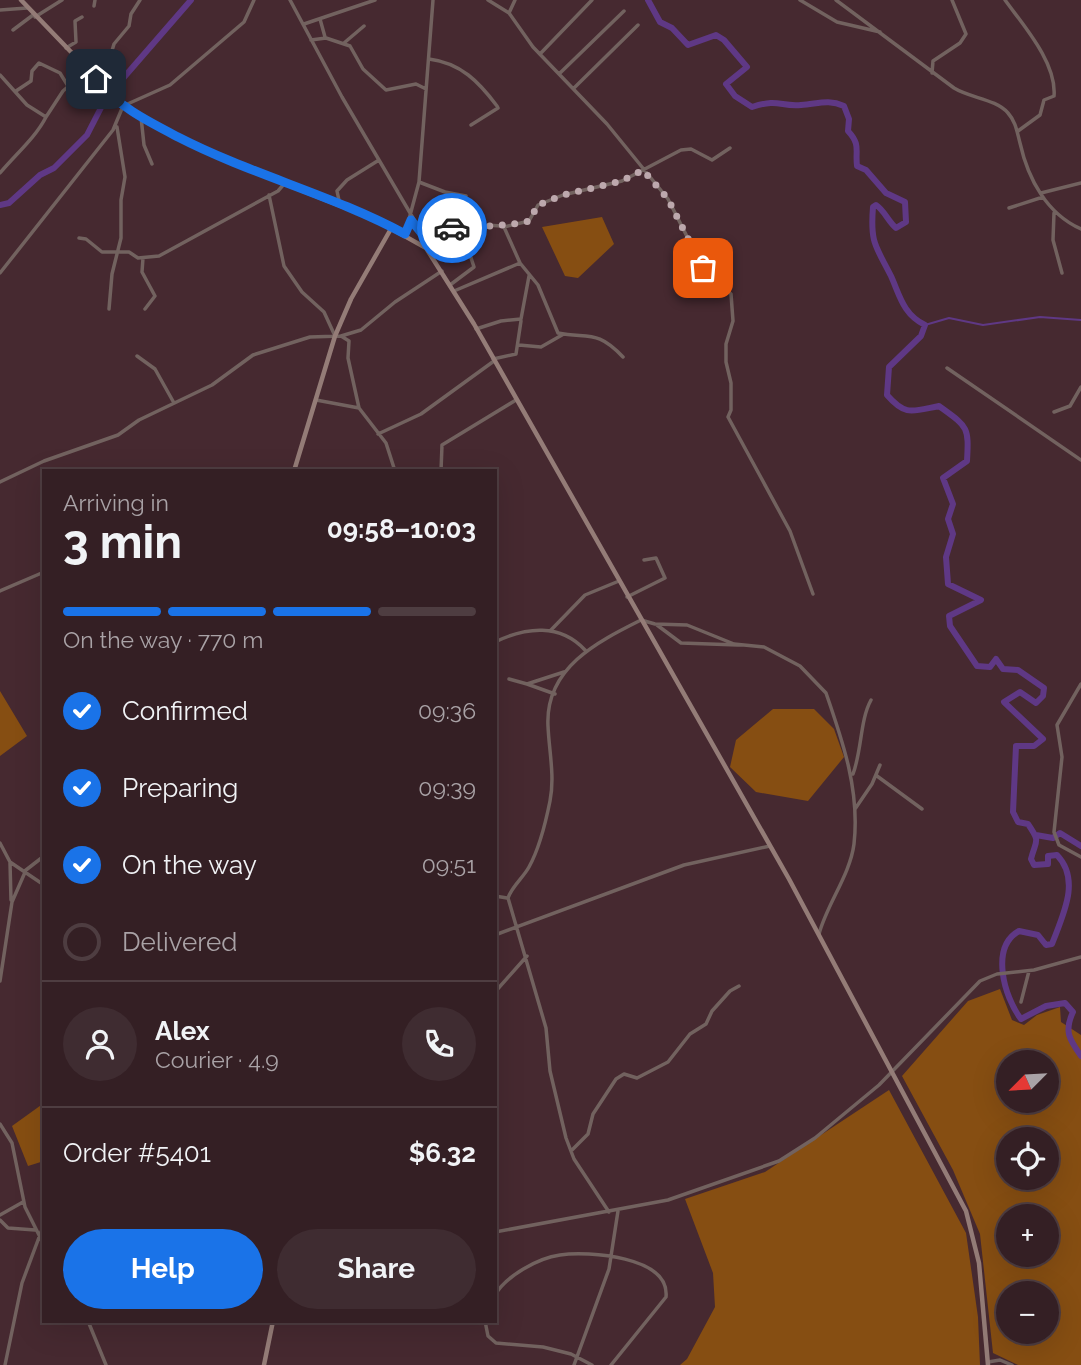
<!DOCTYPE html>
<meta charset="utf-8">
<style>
:root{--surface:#341f24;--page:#3f2c31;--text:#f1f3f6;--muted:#a9a2a6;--line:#4e3d41;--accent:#1a73e8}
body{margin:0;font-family:Raleway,sans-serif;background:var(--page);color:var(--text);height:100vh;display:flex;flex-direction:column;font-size:26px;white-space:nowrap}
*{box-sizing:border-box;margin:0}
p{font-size:23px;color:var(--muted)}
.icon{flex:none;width:38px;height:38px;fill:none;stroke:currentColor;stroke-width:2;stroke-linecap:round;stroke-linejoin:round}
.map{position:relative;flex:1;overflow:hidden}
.panel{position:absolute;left:42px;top:469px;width:455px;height:854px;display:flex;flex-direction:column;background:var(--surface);border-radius:0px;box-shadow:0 7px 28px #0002,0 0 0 2px var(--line)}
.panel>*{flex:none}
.needle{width:46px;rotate:246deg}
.controls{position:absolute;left:996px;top:1050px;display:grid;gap:14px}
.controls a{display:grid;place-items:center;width:63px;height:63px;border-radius:50%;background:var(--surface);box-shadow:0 7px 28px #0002,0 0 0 2px var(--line);font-size:35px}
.pin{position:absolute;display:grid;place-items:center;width:60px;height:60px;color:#fff;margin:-30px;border-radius:14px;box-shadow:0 4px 10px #0006}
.courier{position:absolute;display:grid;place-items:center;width:70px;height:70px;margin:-35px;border:5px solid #1a73e8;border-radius:50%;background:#fff;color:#222;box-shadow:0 2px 9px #0007}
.summary em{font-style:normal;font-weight:700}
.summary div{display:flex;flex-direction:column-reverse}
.summary{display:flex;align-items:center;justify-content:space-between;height:119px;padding:0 21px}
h1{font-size:46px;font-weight:700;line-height:52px}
.bar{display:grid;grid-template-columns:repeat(4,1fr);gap:10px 7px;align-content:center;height:84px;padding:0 21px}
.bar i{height:9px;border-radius:5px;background:var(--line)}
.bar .current{background:var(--accent)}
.bar p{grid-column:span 4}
.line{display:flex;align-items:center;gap:18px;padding:0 21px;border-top:2px solid var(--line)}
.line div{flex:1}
.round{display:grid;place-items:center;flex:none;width:74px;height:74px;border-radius:37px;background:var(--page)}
ol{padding:0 21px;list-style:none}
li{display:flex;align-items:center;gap:21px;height:77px}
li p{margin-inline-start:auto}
li .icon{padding:7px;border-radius:50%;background:var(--accent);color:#fff;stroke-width:4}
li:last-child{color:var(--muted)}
li i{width:38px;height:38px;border:4px solid var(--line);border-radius:50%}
.primary-button{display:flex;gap:14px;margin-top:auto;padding:14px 21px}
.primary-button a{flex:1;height:80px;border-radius:42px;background:var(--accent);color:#fff;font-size:28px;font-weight:700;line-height:80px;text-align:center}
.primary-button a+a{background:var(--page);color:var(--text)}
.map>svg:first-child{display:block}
.forest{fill:#864e12;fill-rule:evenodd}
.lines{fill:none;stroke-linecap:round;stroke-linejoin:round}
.stream{stroke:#5f3885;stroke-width:2}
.river{stroke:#5f3885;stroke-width:6}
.street{stroke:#72625f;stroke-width:3.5}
.secondary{stroke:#947c77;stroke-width:4.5}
.done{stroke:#bda8ad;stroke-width:7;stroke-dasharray:0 12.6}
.route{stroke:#1a73e8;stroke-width:9}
</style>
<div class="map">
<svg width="1081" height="1365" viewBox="0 0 1081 1365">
<rect width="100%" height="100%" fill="#462930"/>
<!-- forest -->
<path class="forest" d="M 602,217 L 614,244 L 578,278 L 565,276 L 542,227 Z
M 0,691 L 27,736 L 0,756 Z
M 773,709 L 814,709 L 834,729 L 844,757 L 808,801 L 756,792 L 730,767 L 736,740 Z
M 1000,989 L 1012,1020 L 1024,1025 L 1037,1015 L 1060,1007 L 1061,1022 L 1081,1035 L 1081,1365 L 1018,1365 L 993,1353 L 980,1234 L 953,1170 L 902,1076 L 968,1001 ZM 1046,1062 L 1046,1101 L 1008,1101 L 1008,1062 ZM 1008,1139 L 1046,1139 L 1046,1178 L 1008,1178 ZM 1046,1216 L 1046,1255 L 1008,1255 L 1008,1216 ZM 1046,1293 L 1046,1332 L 1008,1332 L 1008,1293 Z
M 889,1090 L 966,1233 L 978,1317 L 980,1365 L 680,1365 L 687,1359 L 715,1307 L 713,1273 L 685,1199 L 765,1172 Z
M 44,1103 L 44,1161 L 28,1166 L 12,1126 Z"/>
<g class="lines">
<!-- stream -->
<path class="stream" d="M 925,325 L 949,318 L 983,325 L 1040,317 L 1081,320"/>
<!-- river -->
<path class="river" d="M 648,0 L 660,22 L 672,28 L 688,45 L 716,35 L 724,40 L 747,67 L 726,84 L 735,96 L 752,107 C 779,98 780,107 801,105 C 818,104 828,99 844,106 L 849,119 L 848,131 C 861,145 855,150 857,166 L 866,170 L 886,193 L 905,202 L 906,222 L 896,228 C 888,221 884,210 876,205 L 873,207 C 870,244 876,246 891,276 C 900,296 903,314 925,325 L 921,336 L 889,367 L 887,395 C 906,417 913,411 939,406 C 968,427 969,426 967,461 L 943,478 L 953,504 L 948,519 L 953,534 L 946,557 L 948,584 L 981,600 L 949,616 L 950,626 L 977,666 L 990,667 L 996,659 L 1003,669 L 1018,670 L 1044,688 L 1043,696 L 1036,703 L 1020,692 L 1004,702 L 1043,739 L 1034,746 L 1016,746 L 1013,812 L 1018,822 L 1028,824 C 1041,843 1036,839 1031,859 L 1034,865 L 1048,864 L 1048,856 L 1057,855 C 1081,880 1063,915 1052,944 L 1046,945 L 1038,935 L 1019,931 C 990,947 1004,997 1021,1019 L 1046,1006 L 1065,1003 L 1073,1012 C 1064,1031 1069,1039 1081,1056
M 0,205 L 9,203 L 40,175 L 54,168 L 87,135 L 106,98 L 191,0
M 1036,835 L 1053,838 L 1060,833 L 1081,846"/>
<!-- street -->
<path class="street" d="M 290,0 L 342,97 L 423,235 L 426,248
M 488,0 L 509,13 L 533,47 L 607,124 L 668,199 L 703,268 L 731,294 L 733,321 L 726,344 L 726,362 L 731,383 L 731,410 L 728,417 L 790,531 L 813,594
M 800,0 L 837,22 L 880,32
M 836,0 L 954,88 C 970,98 996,99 1008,113 C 1016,122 1017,132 1020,143 C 1028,179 1047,214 1081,229
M 1005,0 C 1023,25 1057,63 1054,96 L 1044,100 L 1040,115 L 1018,131
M 94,6 L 95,0
M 0,10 L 27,8
M 509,13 L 515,0
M 35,17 L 62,0
M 320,19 L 325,37
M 304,24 L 375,0
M 13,30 L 33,15
M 311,40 L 326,38 L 350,46 L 363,69 L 386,90 L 416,84 L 426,89
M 344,43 L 364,26
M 66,48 L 76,42 L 75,21 L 82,17
M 540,54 L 592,0
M 429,59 C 461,63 479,82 497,106 L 498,108 L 471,125
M 932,73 L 933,61 L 960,43 L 966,34 L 952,0
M 91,74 L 111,54 L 114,44 L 129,26 L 131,14 L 140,0
M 559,74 L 624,11
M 0,75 L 27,105 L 46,117 C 36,137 15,155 0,173
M 574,88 L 638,25
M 16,91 L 31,81 L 32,71 L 39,63 L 60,73 L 68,86
M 46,117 L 63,91 L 87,70
M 141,117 L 144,145 L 152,164
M 419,182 L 445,192 L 466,196
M 1041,193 L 1081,183
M 269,195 L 284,266 L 302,292 L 324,312 L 335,336
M 340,205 L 337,191 L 347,180 L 379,160
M 1009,208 L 1043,197
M 1054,213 L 1053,240 L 1062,273
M 405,234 L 419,182 L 433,0
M 423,235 C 438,229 491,222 504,227
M 79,238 L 86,239 L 102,252 L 129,252 L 138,258 L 159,256 L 278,191 L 284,184
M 143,258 L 142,272 L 155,296 L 145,309
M 0,273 L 113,130 L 123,106 L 170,85 L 244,22 L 254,0
M 450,285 L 474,267 L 461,227
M 454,291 L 520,263
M 109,309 L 112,274 L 121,238 L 121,200 L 125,177 L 117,127
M 476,329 L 501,321 L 521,319 L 529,276
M 341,336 L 361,330 L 395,302 L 442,271
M 519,345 L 541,347 L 562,335
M 137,356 L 155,369 L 174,403
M 623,357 C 597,329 588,339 558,333 L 538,285 L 520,263 L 504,227 L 529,221 L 538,205 L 563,195 L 622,181 L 681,150 L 691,149 L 712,160 L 730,148
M 493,359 L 516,354 L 521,321
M 947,368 L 1081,460
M 316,400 L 359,408 L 386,443 L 395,471
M 1054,412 L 1070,406 L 1081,387
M 378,434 L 421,414 L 494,361
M 441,471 L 442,445 L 516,400
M 0,482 L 44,461 L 118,435 L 139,420 L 212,385 L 253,355 L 310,337 L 341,336 L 349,341 L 348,358 L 359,408
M 0,591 L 44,572
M 627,597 L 665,578 L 656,558 L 644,560
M 657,625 L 681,643 L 738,645
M 551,630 L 585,595 L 619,581
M 495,642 C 526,627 560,623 585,650
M 509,679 L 527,684 L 564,672
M 527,684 L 555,694
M 1081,684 L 1057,725 L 1062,757 L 1054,832 L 1059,845 L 1081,857
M 853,774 C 862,750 860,720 871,700
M 877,776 L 922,809
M 855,809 L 872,784 L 880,765
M 0,843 L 10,862 L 44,885
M 10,863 L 11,900
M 495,896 L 507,898
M 495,935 L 684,865 L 770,846
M 0,981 L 12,902 L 26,870 L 44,856
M 495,992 L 527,956
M 1021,1002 L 1029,971
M 0,1124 L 12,1143 L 25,1207 L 44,1245
M 571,1151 L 588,1134 L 593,1114 L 616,1079 L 624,1074 L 637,1078 L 668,1062 L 690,1034 L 706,1024 L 712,1011 L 730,991 L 739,986
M 609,1212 L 574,1159 L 566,1138 L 550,1071 L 546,1028 L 508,898 C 512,886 523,878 529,867 C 539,849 546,821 550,801 C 555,776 549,751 548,726 C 545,668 597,642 641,620 L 655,624 L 687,625 L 734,644 L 764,647 L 800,666 L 826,693 C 843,742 860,791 854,844 C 850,875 827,904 819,934
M 0,1215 L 23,1202
M 0,1220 L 8,1228 L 35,1230
M 495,1232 L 668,1200 L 779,1161 L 815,1138 L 879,1085 L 980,981 L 997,974 L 1034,970 L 1081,957
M 495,1295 C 506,1276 538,1258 560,1255 C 588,1251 670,1256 666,1297 L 611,1365
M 88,1321 L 106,1365
M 485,1321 L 488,1336 L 496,1343 L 543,1347 L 571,1354 L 592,1365
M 988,1362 L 1000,1360 L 1012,1365
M 5,1365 L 22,1283 L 44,1224
M 574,1365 L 609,1269 L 618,1211"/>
<!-- secondary -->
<path class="secondary" d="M 21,0 L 123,106 L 215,156 L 376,220 L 426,248 L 474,324 L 789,879 L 966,1211 L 979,1263 L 988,1365
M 294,471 L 335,336 L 351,299 L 392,227
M 264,1365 L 273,1321"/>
</g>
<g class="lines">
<!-- done -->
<path class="done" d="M 452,228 C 479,226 502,227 529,221 L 538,205 L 563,195 L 622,181 L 643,170 L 668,199 L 703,268"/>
<!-- route -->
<path class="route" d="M 96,79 C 117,106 147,121 178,137 C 252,175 333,195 405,234 L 411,220 L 423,235 L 452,228"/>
</g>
</svg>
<div class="controls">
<a><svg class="needle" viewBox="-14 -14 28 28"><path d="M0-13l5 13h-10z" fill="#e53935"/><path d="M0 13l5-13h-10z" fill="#a9a2a6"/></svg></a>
<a><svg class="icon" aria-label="locate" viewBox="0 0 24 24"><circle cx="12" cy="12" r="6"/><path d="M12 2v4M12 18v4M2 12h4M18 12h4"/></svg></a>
<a>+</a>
<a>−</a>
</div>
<div class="pin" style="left:703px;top:268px;background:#ea580c"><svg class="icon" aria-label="bag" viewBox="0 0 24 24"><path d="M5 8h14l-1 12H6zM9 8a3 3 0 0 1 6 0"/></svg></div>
<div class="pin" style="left:96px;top:79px;background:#1f2937"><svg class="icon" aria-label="home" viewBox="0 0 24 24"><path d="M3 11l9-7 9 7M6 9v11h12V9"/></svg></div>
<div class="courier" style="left:452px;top:228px"><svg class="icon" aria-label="car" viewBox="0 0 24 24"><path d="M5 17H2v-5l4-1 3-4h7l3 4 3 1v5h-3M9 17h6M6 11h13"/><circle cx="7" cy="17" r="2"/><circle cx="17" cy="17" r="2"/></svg></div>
<section class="panel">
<div class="summary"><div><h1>3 min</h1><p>Arriving in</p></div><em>09:58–10:03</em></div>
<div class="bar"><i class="current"></i><i class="current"></i><i class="current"></i><i></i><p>On the way · 770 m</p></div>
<ol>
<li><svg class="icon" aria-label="check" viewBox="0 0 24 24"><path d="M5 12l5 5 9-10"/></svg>Confirmed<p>09:36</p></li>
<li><svg class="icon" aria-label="check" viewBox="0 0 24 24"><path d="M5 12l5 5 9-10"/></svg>Preparing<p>09:39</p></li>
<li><svg class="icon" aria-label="check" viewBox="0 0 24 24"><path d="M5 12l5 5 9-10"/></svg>On the way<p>09:51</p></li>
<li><i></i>Delivered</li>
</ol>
<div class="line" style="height:126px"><a class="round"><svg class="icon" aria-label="person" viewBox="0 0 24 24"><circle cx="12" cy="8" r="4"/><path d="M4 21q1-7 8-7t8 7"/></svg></a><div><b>Alex</b><p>Courier · 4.9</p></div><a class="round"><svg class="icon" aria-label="phone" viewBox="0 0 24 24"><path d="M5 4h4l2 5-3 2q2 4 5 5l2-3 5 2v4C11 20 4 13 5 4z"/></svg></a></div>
<div class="line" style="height:91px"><div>Order #5401</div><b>$6.32</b></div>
<div class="primary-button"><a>Help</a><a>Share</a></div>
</section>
</div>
